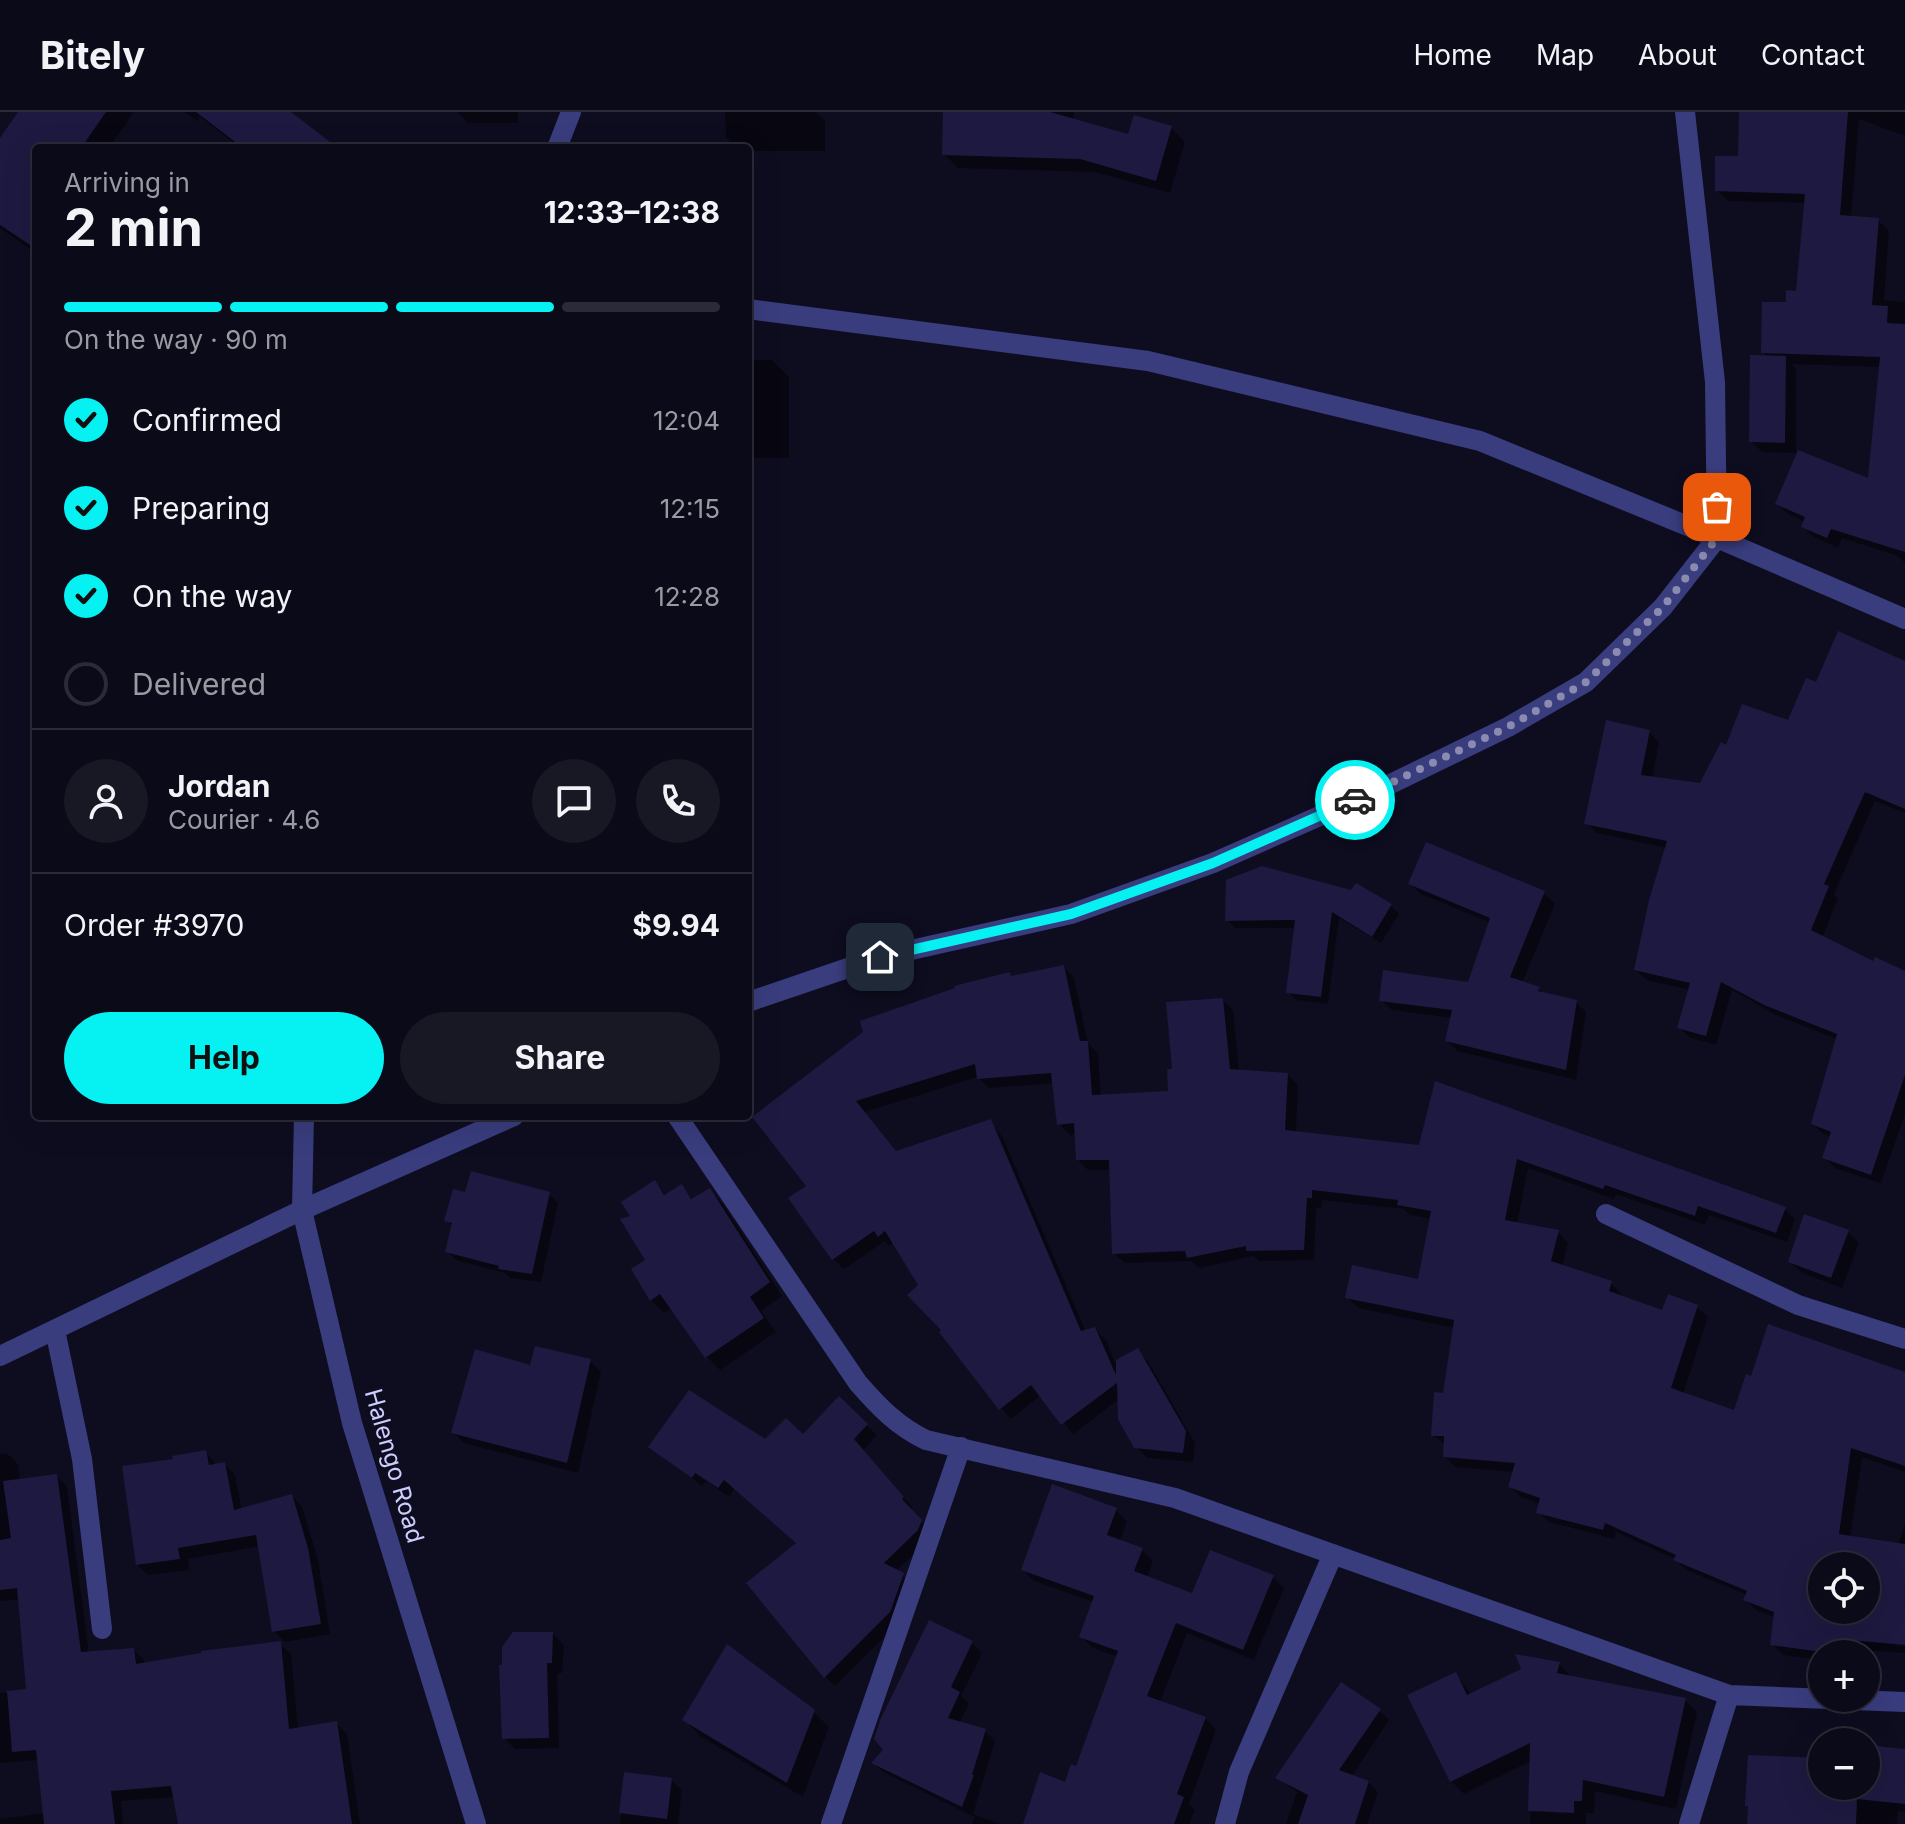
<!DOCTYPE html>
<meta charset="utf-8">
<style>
:root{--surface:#0a0a18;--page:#181825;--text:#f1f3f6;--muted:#999aa2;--line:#2a2b37;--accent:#05f1f2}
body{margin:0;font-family:Inter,sans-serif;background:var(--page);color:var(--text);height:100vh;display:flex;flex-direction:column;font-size:30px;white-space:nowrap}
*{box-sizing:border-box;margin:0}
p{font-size:26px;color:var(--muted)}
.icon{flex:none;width:44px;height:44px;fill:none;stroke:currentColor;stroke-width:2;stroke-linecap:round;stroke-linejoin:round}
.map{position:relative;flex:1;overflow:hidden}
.side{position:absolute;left:32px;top:32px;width:720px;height:976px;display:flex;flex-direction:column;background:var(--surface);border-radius:8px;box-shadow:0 8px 32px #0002,0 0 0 2px var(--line)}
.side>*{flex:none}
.controls{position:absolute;left:1808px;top:1440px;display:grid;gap:16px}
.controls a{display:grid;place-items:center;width:72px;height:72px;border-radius:50%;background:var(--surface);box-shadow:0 8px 32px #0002,0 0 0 2px var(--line);font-size:40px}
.pin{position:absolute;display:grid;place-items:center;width:68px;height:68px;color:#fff;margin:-34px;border-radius:16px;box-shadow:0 4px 12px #0006}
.courier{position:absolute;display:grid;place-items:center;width:80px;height:80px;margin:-40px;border:6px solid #05f1f2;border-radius:50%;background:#fff;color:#222;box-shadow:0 2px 10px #0007}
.summary em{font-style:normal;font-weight:700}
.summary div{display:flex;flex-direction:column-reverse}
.summary{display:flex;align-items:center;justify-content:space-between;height:136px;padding:0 32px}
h1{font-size:52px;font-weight:700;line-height:60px}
.bar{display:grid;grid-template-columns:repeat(4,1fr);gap:12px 8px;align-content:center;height:96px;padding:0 32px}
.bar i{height:10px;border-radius:6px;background:var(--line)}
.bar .selected{background:var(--accent)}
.bar p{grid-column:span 4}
.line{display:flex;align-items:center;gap:20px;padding:0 32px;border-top:2px solid var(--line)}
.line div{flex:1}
.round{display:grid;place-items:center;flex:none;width:84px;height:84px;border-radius:42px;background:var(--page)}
ol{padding:0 32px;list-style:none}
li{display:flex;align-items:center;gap:24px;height:88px}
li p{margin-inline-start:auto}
li .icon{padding:8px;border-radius:50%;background:var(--accent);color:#111;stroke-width:4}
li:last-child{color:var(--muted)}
li i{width:44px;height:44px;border:4px solid var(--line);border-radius:50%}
.primary-button{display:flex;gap:16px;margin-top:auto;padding:16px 32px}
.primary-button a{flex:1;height:92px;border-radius:48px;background:var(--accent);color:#111;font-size:32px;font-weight:700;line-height:92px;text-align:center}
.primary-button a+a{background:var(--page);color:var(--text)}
header{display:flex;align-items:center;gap:48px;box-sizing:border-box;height:112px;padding:0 40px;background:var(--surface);border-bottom:2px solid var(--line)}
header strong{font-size:38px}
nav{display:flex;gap:44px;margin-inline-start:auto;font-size:28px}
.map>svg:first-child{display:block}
.shadow{fill:#0007;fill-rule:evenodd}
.building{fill:#1e1940;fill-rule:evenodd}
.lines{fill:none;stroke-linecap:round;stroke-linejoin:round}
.minor{stroke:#393d7e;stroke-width:20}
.tertiary{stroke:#393d7e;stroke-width:20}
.done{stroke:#8b8ab0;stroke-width:8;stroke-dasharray:0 14.4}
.route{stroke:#05f1f2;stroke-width:10}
.labels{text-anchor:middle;stroke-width:8;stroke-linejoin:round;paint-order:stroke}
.street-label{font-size:24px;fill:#cecdfe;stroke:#0e0d20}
</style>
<header>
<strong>Bitely</strong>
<nav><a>Home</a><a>Map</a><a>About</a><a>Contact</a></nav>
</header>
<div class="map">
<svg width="1905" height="1712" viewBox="0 0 1905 1712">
<rect width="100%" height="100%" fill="#0e0d20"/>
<!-- shadow -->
<path class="shadow" d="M 20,0 L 134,0 L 109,36 L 36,36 L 36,141 L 0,116 L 0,30 Z
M 184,0 L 288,0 L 334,36 L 241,36 L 200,5 L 197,9 Z
M 457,0 L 518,0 L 518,11 L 468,11 Z
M 725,0 L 816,0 L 825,9 L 825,39 L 748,39 L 748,36 L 736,36 L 726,25 Z
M 945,0 L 1074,0 L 1074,9 L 1130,25 L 1171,16 L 1185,30 L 1170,81 L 1095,60 L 958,56 L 944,42 Z
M 1741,0 L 1905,0 L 1905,24 L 1859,7 L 1851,106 L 1878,108 L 1889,119 L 1884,188 L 1905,190 L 1905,451 L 1898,444 L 1842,426 L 1838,436 L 1814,425 L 1803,415 L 1805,410 L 1788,402 L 1777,392 L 1798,341 L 1762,340 L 1751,329 L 1768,246 L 1763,240 L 1798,181 L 1806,91 L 1728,89 L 1717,78 L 1740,46 ZM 1791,252 L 1881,255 L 1870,369 L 1796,339 L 1796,257 Z
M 748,248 L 772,248 L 789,265 L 789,346 L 748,346 Z
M 1905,553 L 1905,701 L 1875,689 L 1834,782 L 1838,786 L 1822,826 L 1874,852 L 1905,861 L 1905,1002 L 1881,1071 L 1835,1056 L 1825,1046 L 1832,1025 L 1823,1022 L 1813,1012 L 1837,927 L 1776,903 L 1732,878 L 1716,933 L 1689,925 L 1679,915 L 1690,878 L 1646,868 L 1636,858 L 1667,736 L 1597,721 L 1587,711 L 1649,620 L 1659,630 L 1652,667 L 1702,674 L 1728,635 L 1789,611 L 1817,573 Z
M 1427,733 L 1544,781 L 1555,792 L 1522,871 L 1539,877 L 1544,882 L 1576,890 L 1586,900 L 1576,968 L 1457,939 L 1447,928 L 1452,906 L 1392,898 L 1381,888 L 1469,873 L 1491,811 L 1421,782 L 1410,772 Z
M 1357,774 L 1391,794 L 1399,802 L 1381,831 L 1339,806 L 1328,892 L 1296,888 L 1288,880 L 1296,816 L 1235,816 L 1227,808 L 1352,781 Z
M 1064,855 L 1074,866 L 1088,931 L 1098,942 L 1101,984 L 1171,981 L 1174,959 L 1222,888 L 1233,898 L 1239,959 L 1288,963 L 1298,973 L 1296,1021 L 1421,1035 L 1436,972 L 1784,1097 L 1795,1107 L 1787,1130 L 1709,1103 L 1705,1113 L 1616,1082 L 1614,1087 L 1528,1056 L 1517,1112 L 1558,1120 L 1568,1131 L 1562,1155 L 1611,1171 L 1621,1181 L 1620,1185 L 1664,1201 L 1697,1195 L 1708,1205 L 1683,1282 L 1735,1300 L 1905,1269 L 1905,1360 L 1862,1345 L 1850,1426 L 1898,1433 L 1905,1411 L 1905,1541 L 1849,1537 L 1849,1542 L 1822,1542 L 1822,1548 L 1783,1543 L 1772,1532 L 1776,1506 L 1756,1498 L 1745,1487 L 1747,1483 L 1686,1458 L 1675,1447 L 1616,1420 L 1614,1427 L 1549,1410 L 1539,1400 L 1541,1392 L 1521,1385 L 1510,1375 L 1514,1360 L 1455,1355 L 1445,1344 L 1446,1333 L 1433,1323 L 1445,1283 L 1455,1216 L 1358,1196 L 1347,1185 L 1420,1169 L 1432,1107 L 1410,1103 L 1404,1097 L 1322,1088 L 1321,1096 L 1316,1096 L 1314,1148 L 1259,1149 L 1254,1144 L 1199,1156 L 1192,1149 L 1125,1151 L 1114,1141 L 1111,1058 L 1088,1058 L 1078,1048 L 1077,1022 L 1070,1023 L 1059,1012 L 1055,971 L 989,976 L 977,965 L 865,1000 L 897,1041 L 992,1013 L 1002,1024 L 1086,1220 L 1095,1218 L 1106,1228 L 1115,1251 L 1137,1239 L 1148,1249 L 1195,1331 L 1193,1350 L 1147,1346 L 1136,1335 L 1119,1287 L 1073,1322 L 1041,1283 L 1011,1307 L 1001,1296 L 944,1219 L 894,1130 L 889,1134 L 885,1129 L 844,1157 L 833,1147 L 809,1074 L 755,1006 L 1009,862 L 1013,866 ZM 1822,1454 L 1866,1454 L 1866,1498 L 1822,1498 Z
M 655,1071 L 667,1083 L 681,1075 L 694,1088 L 710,1078 L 723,1092 L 782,1184 L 761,1199 L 776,1220 L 720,1258 L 707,1245 L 672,1196 L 664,1201 L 651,1188 L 648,1149 L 634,1105 Z
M 549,1082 L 558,1091 L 541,1170 L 510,1166 L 505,1161 L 456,1148 L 447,1139 L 453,1115 L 447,1108 L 467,1083 Z
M 1848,1120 L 1859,1131 L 1842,1176 L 1802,1161 L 1790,1150 Z
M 590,1249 L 601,1260 L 578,1361 L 464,1331 L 453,1320 L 532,1256 Z
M 839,1287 L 877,1323 L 863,1338 L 913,1396 L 910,1398 L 931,1419 L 928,1429 L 896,1459 L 913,1473 L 900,1510 L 835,1574 L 825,1564 L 798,1431 L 735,1376 L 729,1385 L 706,1369 L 702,1374 L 651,1335 L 765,1330 L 803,1325 Z
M 206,1340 L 217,1354 L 225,1352 L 235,1363 L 242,1398 L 292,1384 L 302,1395 L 318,1448 L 330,1522 L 285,1530 L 274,1519 L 260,1434 L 188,1447 L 189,1458 L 148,1463 L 137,1453 L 175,1349 Z
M 7,1341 L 18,1352 L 20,1369 L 57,1364 L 67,1375 L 89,1542 L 134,1538 L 144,1548 L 145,1553 L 280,1532 L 291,1542 L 298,1617 L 336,1611 L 347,1622 L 360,1712 L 180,1712 L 175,1685 L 121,1689 L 123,1712 L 0,1712 L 0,1707 L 45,1701 L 39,1648 L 0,1651 L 0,1581 L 28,1579 L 20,1487 L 0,1489 L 0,1342 Z
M 1116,1398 L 1127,1409 L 1120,1429 L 1142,1438 L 1153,1449 L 1147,1466 L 1193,1484 L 1272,1465 L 1284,1476 L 1254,1548 L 1187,1521 L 1160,1590 L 1205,1606 L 1216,1618 L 1189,1692 L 1195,1698 L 1189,1712 L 1025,1712 L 1067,1672 L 1078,1656 L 1118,1545 L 1093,1536 L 1082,1525 L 1094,1490 L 1034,1469 L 1023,1457 Z
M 553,1522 L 564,1533 L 562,1561 L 557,1561 L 559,1636 L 515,1637 L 504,1626 Z
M 972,1531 L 982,1541 L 961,1584 L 969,1591 L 960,1611 L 985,1619 L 995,1629 L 973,1702 L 1000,1712 L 972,1712 L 975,1705 L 883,1660 L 873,1651 Z
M 1559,1552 L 1571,1565 L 1685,1588 L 1697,1600 L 1676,1697 L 1595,1679 L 1594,1701 L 1586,1701 L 1586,1712 L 1530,1712 L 1531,1649 L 1464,1682 L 1451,1669 L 1455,1562 L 1472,1583 Z
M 1379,1598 L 1389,1608 L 1351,1665 L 1368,1670 L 1378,1680 L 1367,1712 L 1286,1712 L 1297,1680 L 1278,1666 Z
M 814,1600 L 829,1615 L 803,1685 L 700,1624 L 685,1608 Z
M 1866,1635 L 1905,1639 L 1905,1700 L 1898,1699 L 1897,1712 L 1811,1712 L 1822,1649 L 1822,1674 L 1866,1674 Z
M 625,1662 L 671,1668 L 682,1678 L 678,1712 L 620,1712 Z"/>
<!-- building -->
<path class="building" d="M 18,0 L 106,0 L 81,36 L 36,36 L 36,137 L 0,113 L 0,26 Z
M 196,0 L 291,0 L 338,36 L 243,36 Z
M 943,0 L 1050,0 L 1128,22 L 1134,3 L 1172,14 L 1156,69 L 1080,47 L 942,43 Z
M 1739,0 L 1848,0 L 1840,103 L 1879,106 L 1872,193 L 1888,194 L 1887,211 L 1905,212 L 1905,440 L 1831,417 L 1827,426 L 1801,415 L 1805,405 L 1775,392 L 1798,338 L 1868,366 L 1880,245 L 1761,241 L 1762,190 L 1786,190 L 1786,178 L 1796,179 L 1805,82 L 1715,79 L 1715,44 L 1738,44 Z
M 1750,243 L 1786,244 L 1785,331 L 1749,330 Z
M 1838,519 L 1905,549 L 1905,697 L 1865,680 L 1824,772 L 1829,774 L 1811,818 L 1873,849 L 1875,845 L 1905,859 L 1905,963 L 1871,1063 L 1822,1046 L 1831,1020 L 1811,1012 L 1837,922 L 1764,893 L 1721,870 L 1706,924 L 1677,916 L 1690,871 L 1634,858 L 1649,788 L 1667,729 L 1584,712 L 1606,608 L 1650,618 L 1641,663 L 1700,671 L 1721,630 L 1726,633 L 1742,592 L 1788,608 L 1806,566 L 1816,570 Z
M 1426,730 L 1545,779 L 1510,865 L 1540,875 L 1538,879 L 1577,888 L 1566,958 L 1445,929 L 1452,898 L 1379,889 L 1383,858 L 1468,870 L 1490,806 L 1408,772 Z
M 1262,754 L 1351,778 L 1356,771 L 1392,792 L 1372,825 L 1332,800 L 1321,885 L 1286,881 L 1295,808 L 1225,809 L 1226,768 Z
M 1064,853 L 1080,929 L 1088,929 L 1092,983 L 1168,979 L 1167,957 L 1172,957 L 1166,890 L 1223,886 L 1230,957 L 1288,961 L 1285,1018 L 1419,1033 L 1435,969 L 1786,1095 L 1776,1121 L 1698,1094 L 1695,1104 L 1605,1073 L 1603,1077 L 1517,1047 L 1505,1108 L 1559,1118 L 1551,1149 L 1612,1169 L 1609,1179 L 1662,1198 L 1668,1182 L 1698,1193 L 1671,1276 L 1734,1298 L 1746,1262 L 1751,1264 L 1768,1212 L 1905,1260 L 1905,1354 L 1851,1336 L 1839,1422 L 1905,1432 L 1905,1533 L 1839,1527 L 1837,1542 L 1770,1533 L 1774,1500 L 1743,1488 L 1747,1479 L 1673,1448 L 1676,1443 L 1605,1411 L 1603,1418 L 1536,1401 L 1540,1386 L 1508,1375 L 1515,1351 L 1443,1345 L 1444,1324 L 1431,1324 L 1434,1280 L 1443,1281 L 1454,1208 L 1345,1186 L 1352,1153 L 1418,1167 L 1431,1099 L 1397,1093 L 1398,1088 L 1312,1078 L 1312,1086 L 1307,1086 L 1304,1138 L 1246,1139 L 1246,1134 L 1187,1146 L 1185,1139 L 1112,1142 L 1109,1048 L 1076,1048 L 1074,1011 L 1057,1013 L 1051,961 L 977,967 L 975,952 L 856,989 L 896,1039 L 991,1007 L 1081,1219 L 1095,1215 L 1116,1263 L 1116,1248 L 1138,1236 L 1186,1319 L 1183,1341 L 1134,1336 L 1118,1307 L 1117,1271 L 1061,1313 L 1031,1273 L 999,1298 L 939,1220 L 941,1218 L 907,1183 L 918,1173 L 885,1119 L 878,1125 L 874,1119 L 832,1148 L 788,1086 L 806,1074 L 752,1005 L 863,920 L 860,909 L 955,876 L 954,874 L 1010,860 L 1011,864 ZM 1822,1454 L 1866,1454 L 1866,1498 L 1822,1498 Z
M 471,1059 L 550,1080 L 532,1162 L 498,1157 L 499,1154 L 445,1140 L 452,1111 L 444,1109 L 453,1077 L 465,1080 Z
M 655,1068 L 664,1083 L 682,1072 L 691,1087 L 710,1076 L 770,1170 L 750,1185 L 764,1206 L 705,1246 L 660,1182 L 650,1189 L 631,1157 L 645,1148 L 620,1107 L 630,1104 L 621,1090 Z
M 1804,1102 L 1849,1118 L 1831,1166 L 1788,1150 Z
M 535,1234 L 591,1247 L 567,1351 L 451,1321 L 475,1237 L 530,1253 Z
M 689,1278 L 765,1327 L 786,1306 L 803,1322 L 839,1284 L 868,1312 L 854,1327 L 904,1385 L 902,1387 L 922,1408 L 918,1418 L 884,1451 L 904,1461 L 890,1500 L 824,1566 L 746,1471 L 796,1431 L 724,1368 L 718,1376 L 695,1361 L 692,1366 L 648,1335 Z
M 206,1338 L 209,1353 L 225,1350 L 234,1398 L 292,1382 L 308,1436 L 321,1512 L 272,1520 L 256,1423 L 178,1436 L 180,1447 L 136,1453 L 122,1354 L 173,1347 L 172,1344 Z
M 57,1362 L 81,1540 L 134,1536 L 136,1552 L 201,1541 L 201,1539 L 281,1529 L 289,1617 L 337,1609 L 352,1712 L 178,1712 L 171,1674 L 111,1679 L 115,1712 L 44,1712 L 36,1638 L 12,1640 L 7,1579 L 26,1577 L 17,1476 L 0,1478 L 0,1428 L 11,1426 L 3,1369 Z
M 1052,1372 L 1117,1396 L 1107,1423 L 1143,1436 L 1134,1459 L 1192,1481 L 1210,1438 L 1274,1463 L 1243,1538 L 1176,1511 L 1147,1584 L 1206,1605 L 1177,1682 L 1184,1685 L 1174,1712 L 1023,1712 L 1040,1660 L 1065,1670 L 1071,1652 L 1076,1654 L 1118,1539 L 1079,1525 L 1094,1484 L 1021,1458 Z
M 929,1508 L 973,1529 L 951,1575 L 960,1580 L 948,1606 L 986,1617 L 972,1663 L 974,1663 L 962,1695 L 871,1651 L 883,1638 L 874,1627 L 881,1606 Z
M 513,1520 L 553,1520 L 552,1551 L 547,1551 L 549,1626 L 502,1627 L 499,1553 L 502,1553 L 502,1535 Z
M 727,1532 L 815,1598 L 787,1671 L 682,1608 Z
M 1515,1542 L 1560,1550 L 1557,1561 L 1686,1586 L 1664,1685 L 1583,1668 L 1582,1689 L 1574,1689 L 1574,1701 L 1528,1699 L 1530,1631 L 1450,1670 L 1407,1583 L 1456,1560 L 1467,1583 L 1521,1557 Z
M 1341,1570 L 1381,1597 L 1339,1658 L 1369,1669 L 1355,1712 L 1298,1712 L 1308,1683 L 1275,1666 Z
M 1866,1633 L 1905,1637 L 1905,1692 L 1857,1687 L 1856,1712 L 1747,1712 L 1748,1694 L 1745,1694 L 1748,1643 L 1822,1646 L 1822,1674 L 1866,1674 Z
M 624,1660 L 672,1666 L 667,1707 L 619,1701 Z"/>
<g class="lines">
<!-- minor -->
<path class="minor" d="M 748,197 L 1148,249 L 1480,329 L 1717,426 L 1905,507
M 748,890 L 880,845 L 1071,802 L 1213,751 L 1374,680 L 1508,615 L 1586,570 L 1663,495 L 1717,426 L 1715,270 L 1685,0
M 677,1004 L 858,1271 C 879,1295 897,1314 926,1328 L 1175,1386 L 1729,1583 L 1905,1590
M 1606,1102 L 1798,1193 L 1905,1227
M 55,1218 L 82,1347 L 102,1517
M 0,1244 L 302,1098 L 514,1004
M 831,1712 L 961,1335
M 1225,1712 L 1239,1660 L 1333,1442
M 1689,1712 L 1729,1583"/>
<!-- tertiary -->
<path class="tertiary" d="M 557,36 L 571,0
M 304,1004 L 302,1098 L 352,1311 L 476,1712"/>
</g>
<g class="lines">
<!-- done -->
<path class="done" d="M 1355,688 L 1508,615 L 1586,570 L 1663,495 L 1717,426 L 1717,395"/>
<!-- route -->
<path class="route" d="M 880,845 L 1071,802 L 1213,751 L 1355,688"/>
</g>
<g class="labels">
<!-- street labels -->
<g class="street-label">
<text transform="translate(394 1354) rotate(74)" y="8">Halengo Road</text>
</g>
</g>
</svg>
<div class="controls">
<a><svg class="icon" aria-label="locate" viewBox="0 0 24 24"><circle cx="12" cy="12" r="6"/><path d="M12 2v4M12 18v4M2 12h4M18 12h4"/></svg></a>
<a>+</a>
<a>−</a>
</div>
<div class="pin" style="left:1717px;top:395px;background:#ea580c"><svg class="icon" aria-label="bag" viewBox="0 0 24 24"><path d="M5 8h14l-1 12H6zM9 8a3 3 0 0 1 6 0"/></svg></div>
<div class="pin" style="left:880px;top:845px;background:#1f2937"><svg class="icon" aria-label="home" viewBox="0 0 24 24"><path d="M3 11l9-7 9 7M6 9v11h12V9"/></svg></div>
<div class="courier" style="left:1355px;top:688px"><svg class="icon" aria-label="car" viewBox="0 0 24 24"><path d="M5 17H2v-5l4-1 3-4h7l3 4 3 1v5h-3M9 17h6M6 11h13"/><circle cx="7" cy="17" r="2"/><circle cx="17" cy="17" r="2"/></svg></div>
<section class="side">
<div class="summary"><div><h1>2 min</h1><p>Arriving in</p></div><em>12:33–12:38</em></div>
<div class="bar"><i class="selected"></i><i class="selected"></i><i class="selected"></i><i></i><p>On the way · 90 m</p></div>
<ol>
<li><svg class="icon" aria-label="check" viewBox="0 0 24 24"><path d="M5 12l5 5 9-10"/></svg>Confirmed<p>12:04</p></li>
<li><svg class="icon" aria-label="check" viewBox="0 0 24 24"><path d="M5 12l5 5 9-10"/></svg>Preparing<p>12:15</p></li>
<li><svg class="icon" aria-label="check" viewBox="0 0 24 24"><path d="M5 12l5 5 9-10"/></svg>On the way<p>12:28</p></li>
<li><i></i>Delivered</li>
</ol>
<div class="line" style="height:144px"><a class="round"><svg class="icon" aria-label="person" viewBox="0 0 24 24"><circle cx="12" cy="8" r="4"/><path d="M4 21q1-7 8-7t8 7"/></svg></a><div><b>Jordan</b><p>Courier · 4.6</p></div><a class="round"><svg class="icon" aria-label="chat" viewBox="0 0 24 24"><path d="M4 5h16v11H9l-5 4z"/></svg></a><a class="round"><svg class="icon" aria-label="phone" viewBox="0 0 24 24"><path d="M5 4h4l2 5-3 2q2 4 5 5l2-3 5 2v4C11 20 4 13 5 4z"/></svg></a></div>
<div class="line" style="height:104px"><div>Order #3970</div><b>$9.94</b></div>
<div class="primary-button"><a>Help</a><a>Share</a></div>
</section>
</div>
